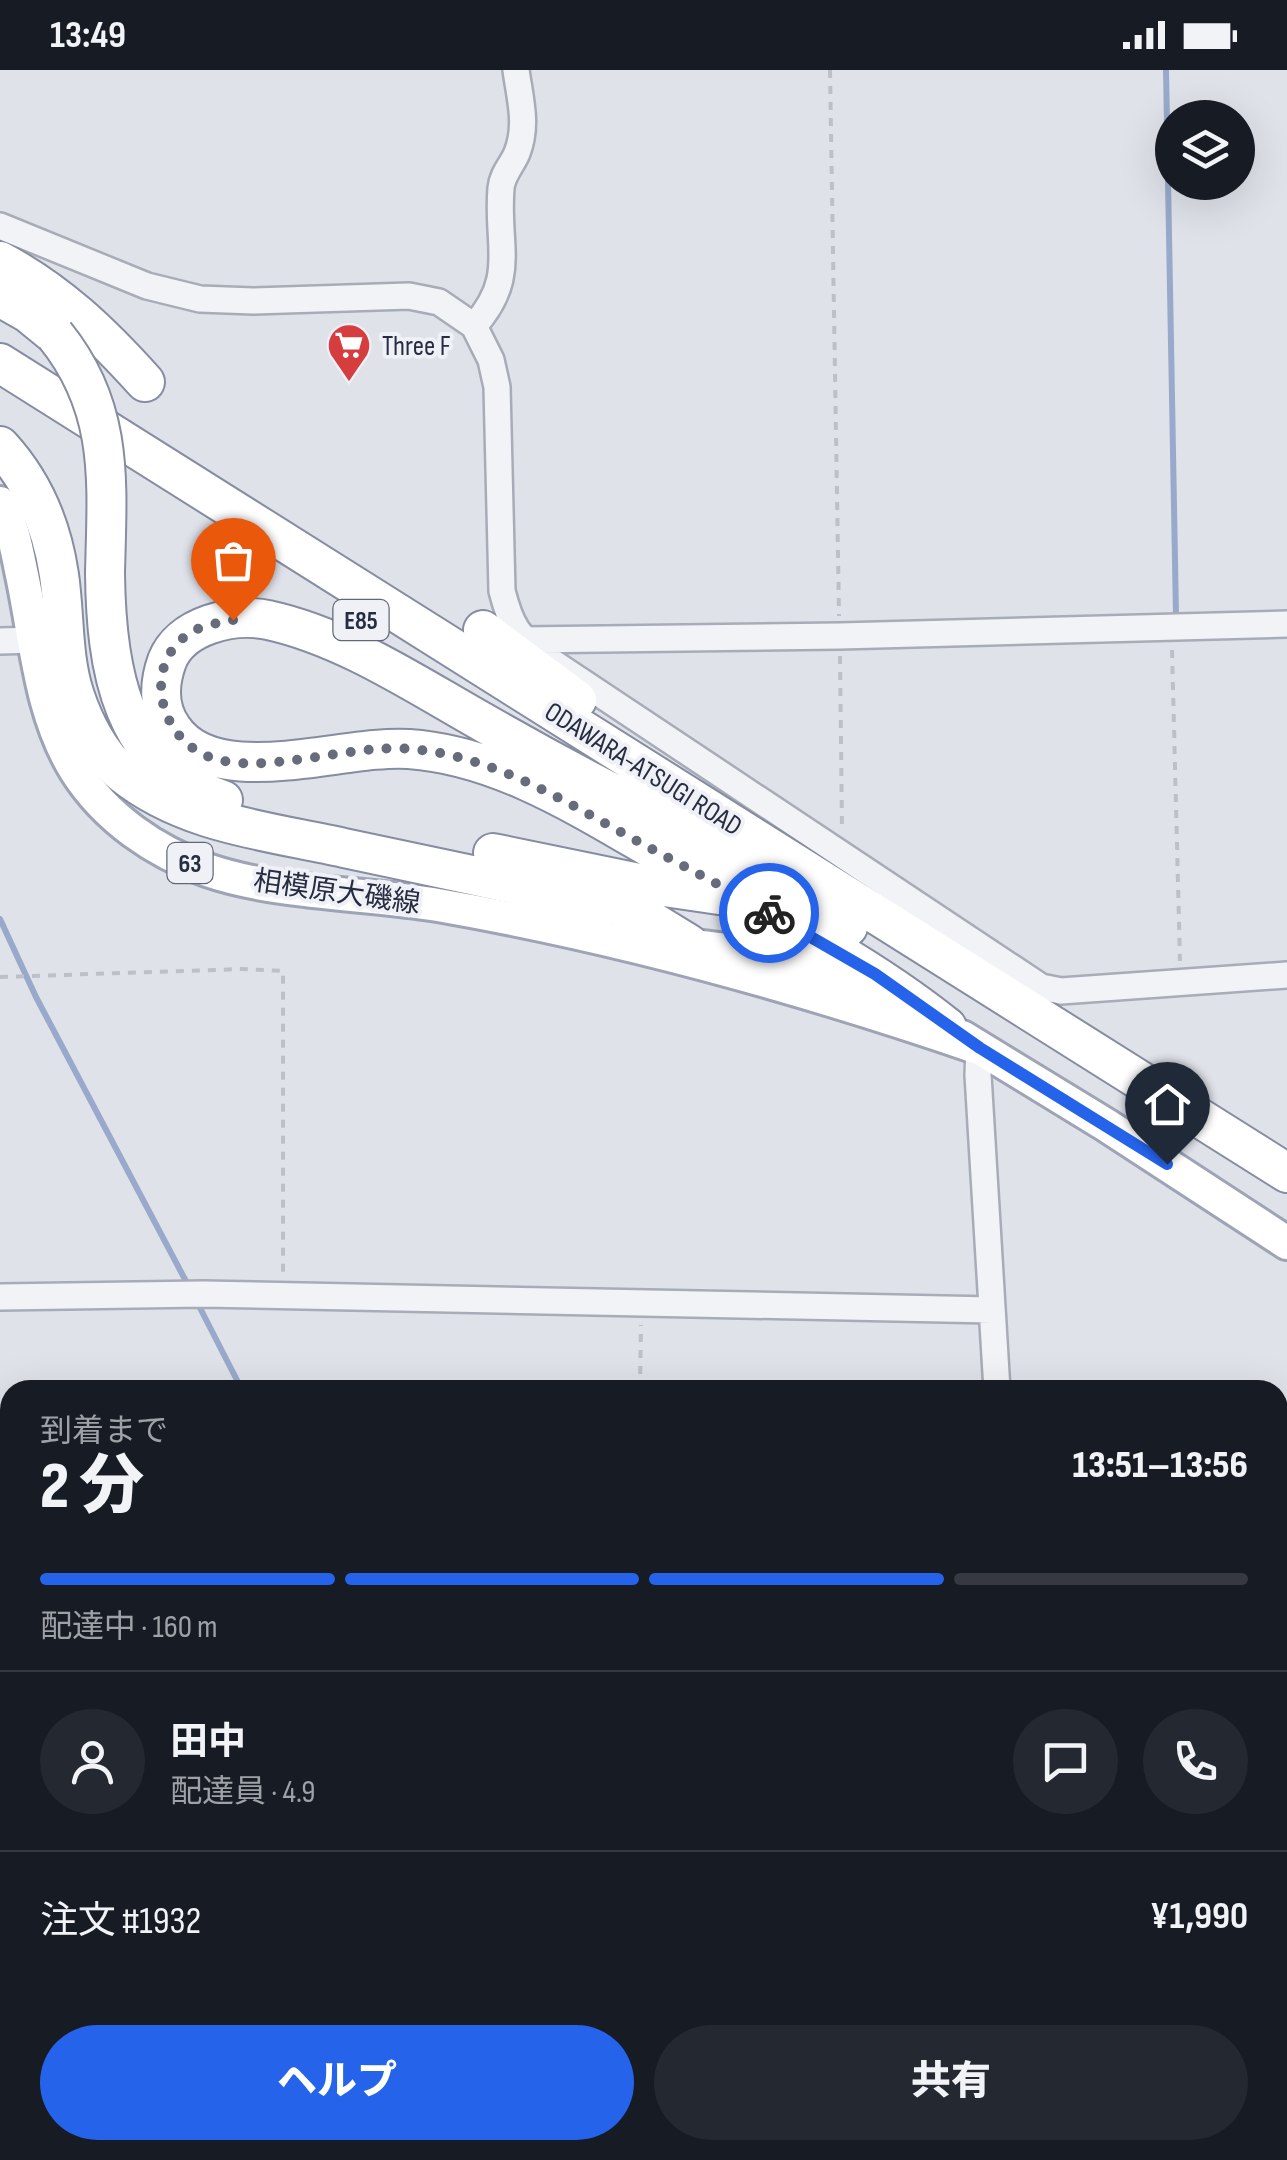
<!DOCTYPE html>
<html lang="ja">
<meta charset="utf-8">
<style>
:root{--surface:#171b24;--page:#242831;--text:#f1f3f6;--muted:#9ea1a6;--line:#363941;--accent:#2563eb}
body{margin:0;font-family:"Sofia Sans Condensed","Noto Sans JP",sans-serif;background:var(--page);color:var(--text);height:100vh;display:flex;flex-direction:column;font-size:38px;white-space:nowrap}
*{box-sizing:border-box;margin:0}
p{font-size:32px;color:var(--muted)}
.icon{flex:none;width:55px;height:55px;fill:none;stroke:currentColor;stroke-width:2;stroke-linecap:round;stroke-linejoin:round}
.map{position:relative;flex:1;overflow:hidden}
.panel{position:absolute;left:0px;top:1310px;width:1288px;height:780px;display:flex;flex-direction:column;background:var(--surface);border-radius:30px 30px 0 0;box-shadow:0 10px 40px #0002}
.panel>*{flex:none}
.fabs{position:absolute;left:1155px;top:30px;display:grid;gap:20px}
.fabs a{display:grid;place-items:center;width:100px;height:100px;border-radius:50%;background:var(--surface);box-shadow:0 10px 40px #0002;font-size:50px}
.pin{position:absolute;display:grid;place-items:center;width:85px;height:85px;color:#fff;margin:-102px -42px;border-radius:50% 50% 50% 0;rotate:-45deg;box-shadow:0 0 10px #0007}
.pin .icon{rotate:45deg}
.courier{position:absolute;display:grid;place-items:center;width:100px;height:100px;margin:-50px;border:8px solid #2563eb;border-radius:50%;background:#fff;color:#222;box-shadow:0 2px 12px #0007}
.head em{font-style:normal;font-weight:800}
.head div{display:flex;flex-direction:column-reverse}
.head{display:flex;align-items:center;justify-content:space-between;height:170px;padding:0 40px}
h1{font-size:65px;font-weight:800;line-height:75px}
.bar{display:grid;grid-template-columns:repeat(4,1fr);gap:15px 10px;align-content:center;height:120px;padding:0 40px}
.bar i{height:12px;border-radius:8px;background:var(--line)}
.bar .current{background:var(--accent)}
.bar p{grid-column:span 4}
.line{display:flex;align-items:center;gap:25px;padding:0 40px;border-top:2px solid var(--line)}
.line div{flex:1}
.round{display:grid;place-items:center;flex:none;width:105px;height:105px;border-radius:52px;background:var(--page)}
.action{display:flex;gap:20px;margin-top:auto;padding:20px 40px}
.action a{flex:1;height:115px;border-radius:60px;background:var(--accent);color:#fff;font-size:40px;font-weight:800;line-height:115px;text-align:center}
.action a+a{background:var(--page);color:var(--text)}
.status{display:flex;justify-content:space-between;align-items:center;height:70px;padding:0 50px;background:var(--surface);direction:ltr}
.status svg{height:28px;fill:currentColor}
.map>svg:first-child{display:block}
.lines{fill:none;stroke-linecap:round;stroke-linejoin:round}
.stream{stroke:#98a9cb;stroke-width:6}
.minor-casing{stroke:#a8acb7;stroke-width:30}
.major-casing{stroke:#9ea4b6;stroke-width:38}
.highway-casing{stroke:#868ca1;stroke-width:42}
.path{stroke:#bdc0c8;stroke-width:4;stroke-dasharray:8 8;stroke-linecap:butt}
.minor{stroke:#f2f3f7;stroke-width:25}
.major{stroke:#fff;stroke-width:32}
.highway{stroke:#fff;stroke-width:38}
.highway-bridge-casing{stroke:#868ca1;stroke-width:42;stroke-linecap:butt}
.highway-bridge{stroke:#fff;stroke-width:38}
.done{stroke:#676c7c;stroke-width:10;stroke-dasharray:0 18}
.route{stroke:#2563eb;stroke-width:12}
.labels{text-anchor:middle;stroke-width:8;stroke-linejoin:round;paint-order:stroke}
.shield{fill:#eff1f7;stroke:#636878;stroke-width:2.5}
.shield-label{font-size:25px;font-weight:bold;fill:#272d41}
.poi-label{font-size:28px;fill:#272d41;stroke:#eff1f7;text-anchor:start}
.street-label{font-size:28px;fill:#272d41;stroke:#eff1f7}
</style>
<div class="status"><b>13:49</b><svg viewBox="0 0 49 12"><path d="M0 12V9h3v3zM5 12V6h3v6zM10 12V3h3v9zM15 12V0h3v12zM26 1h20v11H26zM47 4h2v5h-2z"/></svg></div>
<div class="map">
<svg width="1287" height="2090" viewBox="0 0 1287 2090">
<rect width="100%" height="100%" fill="#dfe2e9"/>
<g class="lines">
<!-- stream -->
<path class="stream" d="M 1166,0 L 1176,545
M 0,849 L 36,927 L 189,1217
M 197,1232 L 242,1320
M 643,2080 L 648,2090"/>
<!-- minor casing -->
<g class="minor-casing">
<path id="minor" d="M 0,156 L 147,216 L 200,229 L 253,231 L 409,226 L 439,232 L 474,256 L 491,290 L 497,317 L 502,521 C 511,556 517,565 546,588 L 1041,917 L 1061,921 L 1287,905
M 474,256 C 518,207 496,176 501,118 C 502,105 512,95 517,83 C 528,55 520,29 516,0
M 523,570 L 840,566 L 1287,554
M 0,571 L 36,570
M 979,978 L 978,1005 L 997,1320
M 0,1227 L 203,1224 L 992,1240
M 0,1548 L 10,1548
M 1278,1575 L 1287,1575
M 1278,1910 L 1287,1910
M 1052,2080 L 1053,2090"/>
</g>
<!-- major casing -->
<g class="major-casing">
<path id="major" d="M 0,433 C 13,455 17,481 22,505 C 36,570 40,644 76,701 C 106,748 155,782 207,800 C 276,824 365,823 438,835 C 621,867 804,918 979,978
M 680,874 L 765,885 L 865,918
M 962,967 L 1106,1055 L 1287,1173"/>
</g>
<!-- highway casing -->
<g class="highway-casing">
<path id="highway" d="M 0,191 C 58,222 101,263 145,312
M 0,227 L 28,243 L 55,265
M 0,293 L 1287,1103
M 0,376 C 34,413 52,457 59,505 C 65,545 62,588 75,626 C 84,653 100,685 122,703 C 185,754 268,761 344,778 C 436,797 527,817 619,837 L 645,847 L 689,874
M 105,503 C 106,597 120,697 223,730
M 483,560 L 577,630
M 700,764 L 848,857
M 721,778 C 641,739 563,698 486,654 C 418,616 346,567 268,550 C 233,543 181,555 167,591 C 159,613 158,638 172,658 C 214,723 343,674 409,679 C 508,686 596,748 680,795 C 771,844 866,892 947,957
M 493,783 L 644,814 L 719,825"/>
</g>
<!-- path -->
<path class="path" d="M 830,0 L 839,546
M 1172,580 L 1180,891
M 840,586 L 842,756
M 0,907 L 243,899 L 283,901 L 283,1205
M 640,1320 L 641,1255
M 0,1881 L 10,1881
M 655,2080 L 661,2090"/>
<!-- minor -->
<use href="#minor" class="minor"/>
<!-- major -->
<use href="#major" class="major"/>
<!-- highway -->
<use href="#highway" class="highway"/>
<!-- highway-bridge casing -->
<g class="highway-bridge-casing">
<path id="highway-bridge" d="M 55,265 C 115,339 107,413 105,503"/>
</g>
<!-- highway-bridge -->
<use href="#highway-bridge" class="highway-bridge"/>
</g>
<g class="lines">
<!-- done -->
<path class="done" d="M 233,550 C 219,553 202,555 190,563 C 142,594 158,666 207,686 C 260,708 350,673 411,679 C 492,686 559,728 628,766 C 675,792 723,816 769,843"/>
<!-- route -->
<path class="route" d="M 769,843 L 875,904 L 980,978 L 1167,1094"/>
</g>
<!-- icons -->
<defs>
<g id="supermarket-pin" transform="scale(2.25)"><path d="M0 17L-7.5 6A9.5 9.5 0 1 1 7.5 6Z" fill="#d53d3e" stroke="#eff1f7"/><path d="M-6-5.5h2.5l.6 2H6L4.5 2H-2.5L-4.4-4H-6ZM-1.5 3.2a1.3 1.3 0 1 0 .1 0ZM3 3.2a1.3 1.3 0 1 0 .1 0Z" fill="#fff"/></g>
</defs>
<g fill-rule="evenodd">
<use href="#supermarket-pin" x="349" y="275"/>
</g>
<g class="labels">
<!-- shield labels -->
<g class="shield">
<rect x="333.5" y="530" width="55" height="40" rx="8"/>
<rect x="167.5" y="773" width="45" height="40" rx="8"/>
</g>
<g class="shield-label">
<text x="361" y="559">E85</text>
<text x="190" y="802">63</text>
</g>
<!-- poi labels -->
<g class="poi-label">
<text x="382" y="285">Three F</text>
</g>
<!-- street labels -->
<g class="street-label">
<text transform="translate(644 698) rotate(32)" y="10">ODAWARA-ATSUGI ROAD</text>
<text transform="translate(337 821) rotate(8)" y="10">相模原大磯線</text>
</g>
</g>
</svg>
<div class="fabs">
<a><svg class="icon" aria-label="layers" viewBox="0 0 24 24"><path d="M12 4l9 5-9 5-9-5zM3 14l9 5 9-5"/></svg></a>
</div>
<div class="pin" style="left:233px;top:550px;background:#ea580c"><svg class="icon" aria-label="bag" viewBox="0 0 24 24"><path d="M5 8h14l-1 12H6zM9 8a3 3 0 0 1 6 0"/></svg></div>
<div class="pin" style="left:1167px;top:1094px;background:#1f2937"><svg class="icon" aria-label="home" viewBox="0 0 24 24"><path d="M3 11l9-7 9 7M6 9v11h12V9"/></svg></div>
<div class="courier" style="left:769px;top:843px"><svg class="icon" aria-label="bike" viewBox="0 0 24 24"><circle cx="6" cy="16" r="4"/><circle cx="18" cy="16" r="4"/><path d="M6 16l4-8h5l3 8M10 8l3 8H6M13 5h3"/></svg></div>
<section class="panel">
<div class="head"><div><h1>2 分</h1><p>到着まで</p></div><em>13:51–13:56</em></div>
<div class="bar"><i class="current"></i><i class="current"></i><i class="current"></i><i></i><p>配達中 · 160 m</p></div>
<div class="line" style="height:180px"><a class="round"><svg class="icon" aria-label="person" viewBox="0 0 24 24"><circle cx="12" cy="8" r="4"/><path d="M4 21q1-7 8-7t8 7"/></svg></a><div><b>田中</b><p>配達員 · 4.9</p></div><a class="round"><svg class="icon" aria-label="chat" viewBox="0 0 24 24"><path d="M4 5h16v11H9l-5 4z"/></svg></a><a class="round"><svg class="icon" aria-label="phone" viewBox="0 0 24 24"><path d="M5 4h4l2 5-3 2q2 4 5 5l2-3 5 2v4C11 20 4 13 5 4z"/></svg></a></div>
<div class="line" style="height:130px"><div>注文 #1932</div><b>¥1,990</b></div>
<div class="action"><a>ヘルプ</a><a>共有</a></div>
</section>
</div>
